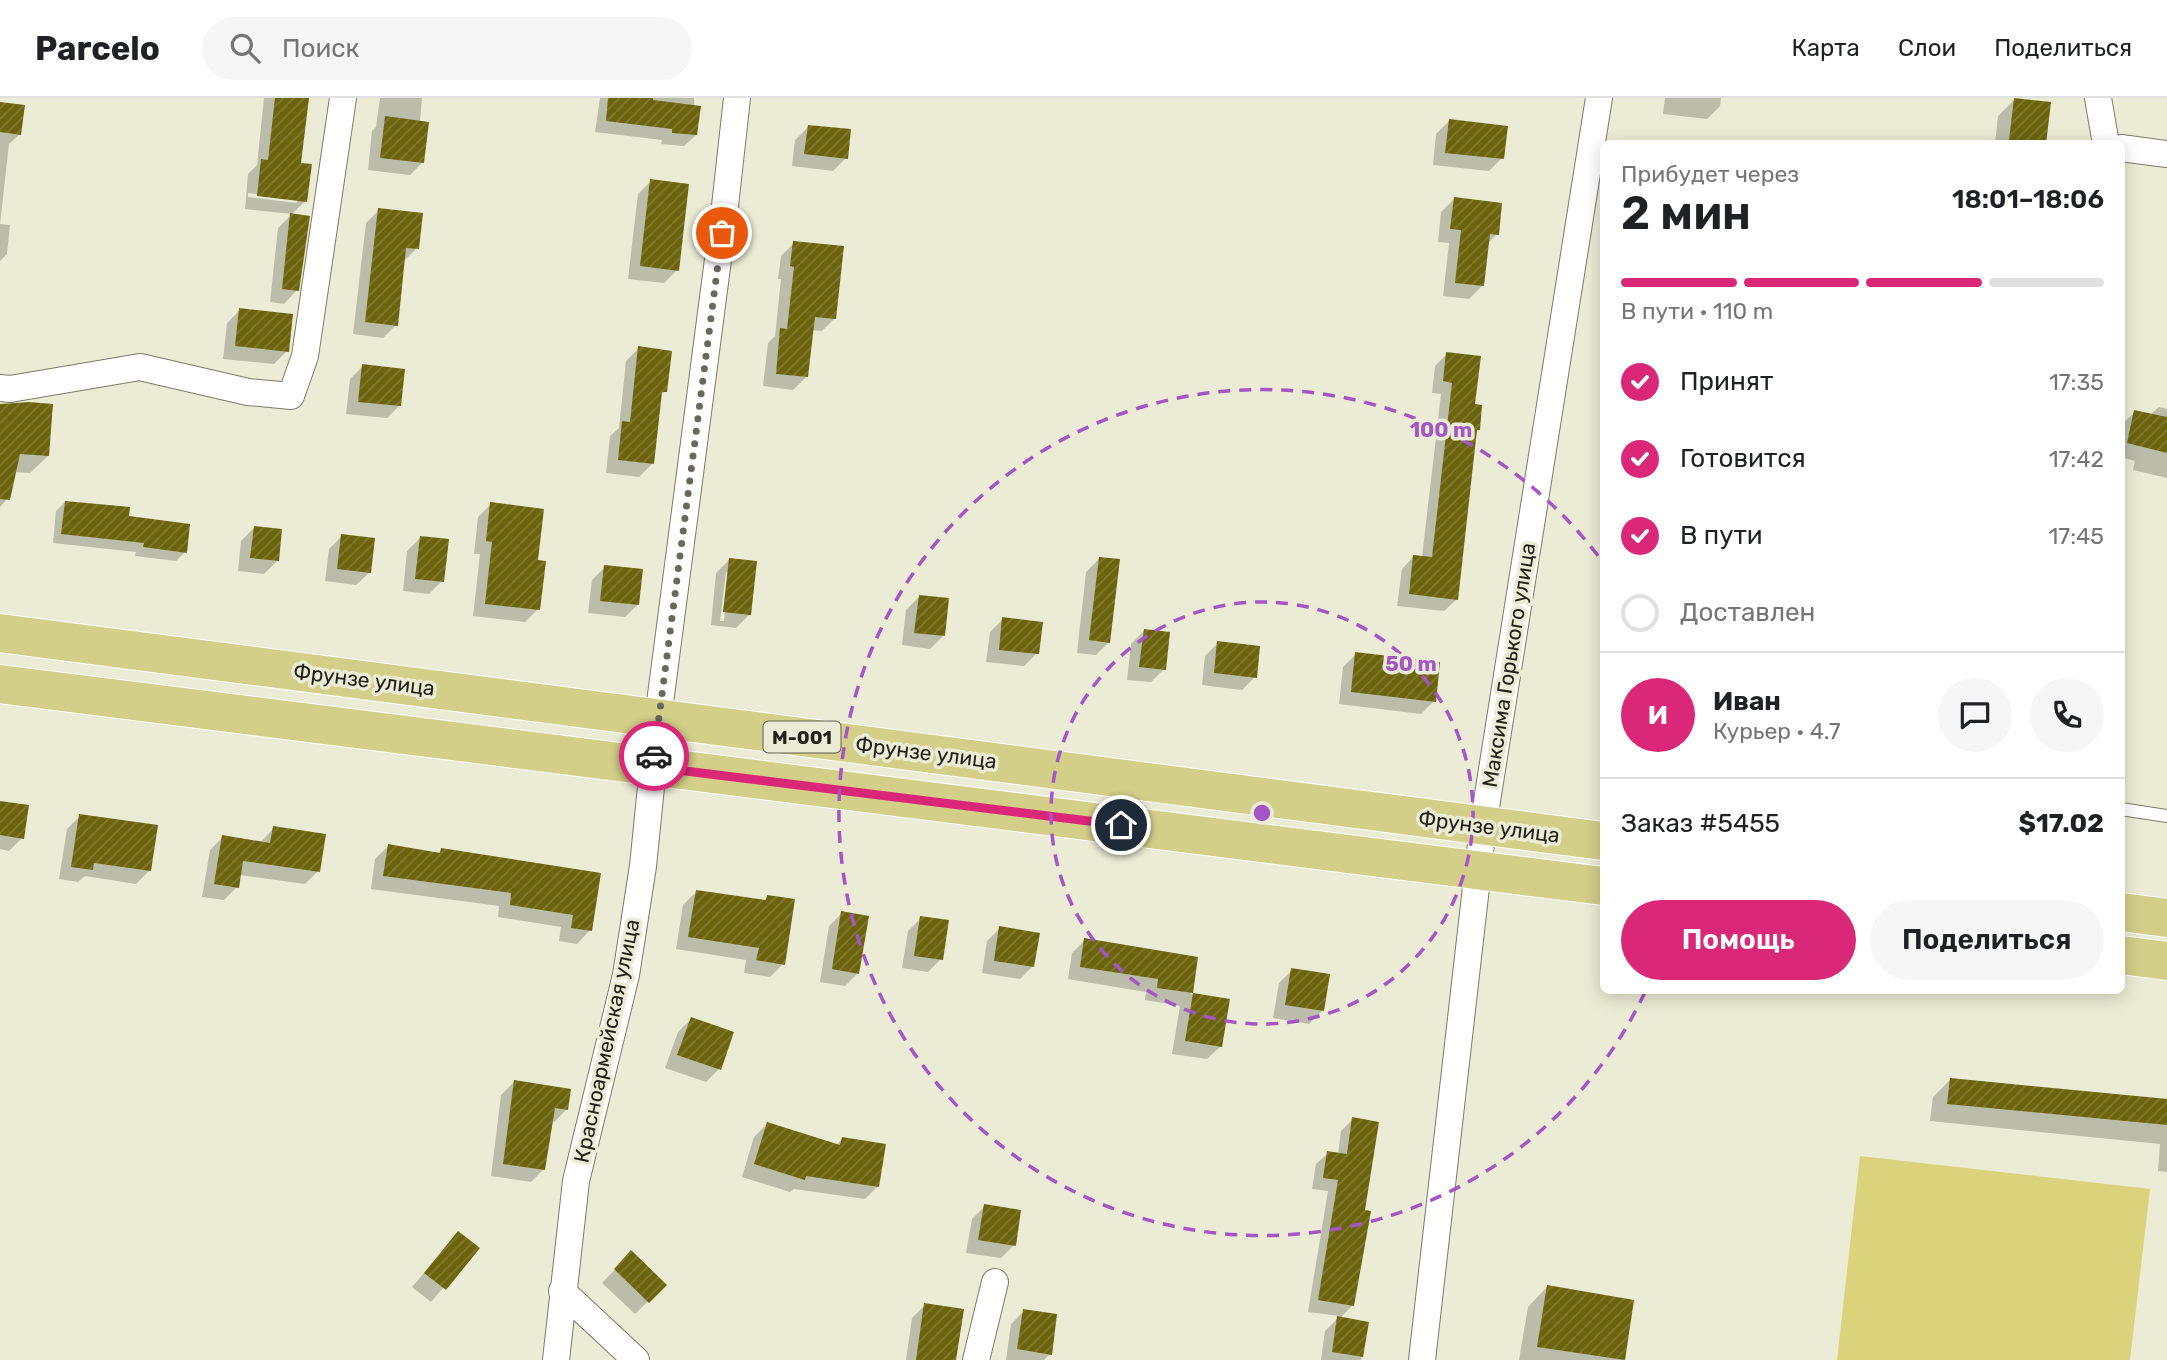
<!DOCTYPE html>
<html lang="ru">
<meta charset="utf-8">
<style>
:root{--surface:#fff;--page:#f6f6f6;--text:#202124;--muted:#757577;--line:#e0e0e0;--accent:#db2777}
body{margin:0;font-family:Rubik,sans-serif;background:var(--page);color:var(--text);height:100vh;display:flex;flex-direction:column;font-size:26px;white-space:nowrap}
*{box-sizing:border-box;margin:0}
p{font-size:23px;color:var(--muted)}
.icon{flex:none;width:38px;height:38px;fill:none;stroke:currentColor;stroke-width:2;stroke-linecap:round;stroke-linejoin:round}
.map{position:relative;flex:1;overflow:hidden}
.panel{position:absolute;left:1600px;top:42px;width:525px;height:854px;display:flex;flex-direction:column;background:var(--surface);border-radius:10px;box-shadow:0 4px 18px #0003}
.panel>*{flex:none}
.pin{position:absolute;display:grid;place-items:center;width:60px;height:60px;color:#fff;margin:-30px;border:4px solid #fff;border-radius:50%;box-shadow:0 2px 7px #0007}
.courier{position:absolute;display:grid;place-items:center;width:70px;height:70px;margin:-35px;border:5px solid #db2777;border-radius:50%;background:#fff;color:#222;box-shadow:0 2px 9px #0007}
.overview em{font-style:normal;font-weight:600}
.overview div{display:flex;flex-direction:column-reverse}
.overview{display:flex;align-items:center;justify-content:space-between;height:119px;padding:0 21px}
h1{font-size:46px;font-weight:600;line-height:52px}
.bar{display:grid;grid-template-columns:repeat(4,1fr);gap:10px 7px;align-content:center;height:84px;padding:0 21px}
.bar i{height:9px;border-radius:5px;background:var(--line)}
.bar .current{background:var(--accent)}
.bar p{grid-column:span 4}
.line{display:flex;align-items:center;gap:18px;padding:0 21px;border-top:2px solid var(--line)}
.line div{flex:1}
.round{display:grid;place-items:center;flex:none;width:74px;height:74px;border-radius:37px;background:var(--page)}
ol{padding:0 21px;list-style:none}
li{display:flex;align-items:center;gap:21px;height:77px}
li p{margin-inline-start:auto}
li .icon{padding:7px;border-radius:50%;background:var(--accent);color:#fff;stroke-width:4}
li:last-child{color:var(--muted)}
li i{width:38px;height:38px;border:4px solid var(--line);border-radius:50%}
.action{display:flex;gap:14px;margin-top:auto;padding:14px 21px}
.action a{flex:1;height:80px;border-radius:42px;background:var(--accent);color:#fff;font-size:28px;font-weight:600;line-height:80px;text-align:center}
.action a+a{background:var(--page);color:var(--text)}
header{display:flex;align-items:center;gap:42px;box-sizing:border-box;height:98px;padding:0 35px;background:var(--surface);border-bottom:2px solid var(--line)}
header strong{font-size:33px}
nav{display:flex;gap:38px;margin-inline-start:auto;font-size:24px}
.search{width:490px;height:63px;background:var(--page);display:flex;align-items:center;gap:18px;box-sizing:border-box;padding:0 24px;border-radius:38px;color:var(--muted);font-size:26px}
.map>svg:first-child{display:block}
.pitch{fill:#dad37c}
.shadow{fill:#0003;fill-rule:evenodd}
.building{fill:url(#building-hatch)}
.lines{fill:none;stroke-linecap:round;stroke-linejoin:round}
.service-casing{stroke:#7c7b67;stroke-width:14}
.minor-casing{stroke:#7c7b67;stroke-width:28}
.primary-casing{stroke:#fff;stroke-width:40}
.service{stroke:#fff;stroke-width:12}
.minor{stroke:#fff;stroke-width:26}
.primary{stroke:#d3ce88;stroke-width:38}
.done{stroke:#69685b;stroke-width:7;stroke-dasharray:0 12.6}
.route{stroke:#db2777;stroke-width:9}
.ring{fill:none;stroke:#a455c6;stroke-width:3.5;stroke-dasharray:12 9}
.labels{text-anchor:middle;stroke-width:7;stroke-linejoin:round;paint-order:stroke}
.shield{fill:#ecebd5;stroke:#5f5e52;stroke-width:2}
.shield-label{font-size:19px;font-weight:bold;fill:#22221a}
.street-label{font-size:21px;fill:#22221a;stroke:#ecebd5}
.centre{fill:#a455c6;stroke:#ecebd5;stroke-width:3.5}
.ring-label{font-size:21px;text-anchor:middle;font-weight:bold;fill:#a455c6;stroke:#ecebd5;stroke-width:7;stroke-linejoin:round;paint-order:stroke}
</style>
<header>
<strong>Parcelo</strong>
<div class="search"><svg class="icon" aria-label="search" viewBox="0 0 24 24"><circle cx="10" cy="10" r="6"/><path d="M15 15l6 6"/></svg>Поиск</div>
<nav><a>Карта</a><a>Слои</a><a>Поделиться</a></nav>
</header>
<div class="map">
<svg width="2167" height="1262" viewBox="0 0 2167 1262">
<defs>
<pattern id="building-hatch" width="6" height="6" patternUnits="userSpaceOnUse" patternTransform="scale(1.75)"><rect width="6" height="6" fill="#6b640b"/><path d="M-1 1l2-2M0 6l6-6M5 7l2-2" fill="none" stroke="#807a37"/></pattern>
</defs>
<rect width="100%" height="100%" fill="#ecebd5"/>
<!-- pitch -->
<path class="pitch" d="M 1860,1058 L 2150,1091 L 2130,1262 L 1837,1262 Z"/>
<!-- shadow -->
<path class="shadow" d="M 264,0 L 307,0 L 299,67 L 305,103 L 291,117 L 297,192 L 284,206 L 270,204 L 278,130 L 292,116 L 245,111 L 248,76 L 257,67 ZM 248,95 L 297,101 L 297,105 L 248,99 Z
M 380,0 L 422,0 L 420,24 L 423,64 L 410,77 L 368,72 L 372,33 L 376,29 Z
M 600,0 L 694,0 L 696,37 L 684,48 L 661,46 L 662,42 L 595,34 Z
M 1665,0 L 1721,0 L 1720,8 L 1707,21 L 1663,16 Z
M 2015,1 L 2044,46 L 1995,46 L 1998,18 Z
M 0,6 L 20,36 L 9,46 L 0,126 L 10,127 L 7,156 L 0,163 Z
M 1449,23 L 1502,60 L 1489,73 L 1433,67 L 1436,36 Z
M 808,29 L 846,60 L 833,73 L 792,68 L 795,42 Z
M 651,83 L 677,172 L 664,185 L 628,181 L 638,96 Z
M 1454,101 L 1497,136 L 1487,146 L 1482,188 L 1469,201 L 1443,198 L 1449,145 L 1438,144 L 1441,114 Z
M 379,112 L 417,150 L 403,164 L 396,227 L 383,240 L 353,236 L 366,125 Z
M 794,145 L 835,220 L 822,233 L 811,232 L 806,279 L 793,292 L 763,288 L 768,245 L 775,238 L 781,181 L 778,181 L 781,158 Z
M 240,212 L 287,253 L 274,266 L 223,261 L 227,225 Z
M 639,250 L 665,293 L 660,298 L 652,366 L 639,379 L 606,375 L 610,338 L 619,330 L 626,263 Z
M 1447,256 L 1473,308 L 1478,331 L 1475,335 L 1457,501 L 1444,513 L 1397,508 L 1402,471 L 1414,458 L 1422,459 L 1441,296 L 1432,295 L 1435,268 Z
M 363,268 L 400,307 L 387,320 L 346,316 L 350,281 Z
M 0,308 L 48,358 L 30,375 L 14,374 L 9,399 L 0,409 Z
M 2159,309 L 2167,311 L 2167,380 L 2133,372 L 2135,363 L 2121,359 L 2121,327 L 2135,314 L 2150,317 Z
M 65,404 L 127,420 L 185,454 L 176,463 L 135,458 L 136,454 L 53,445 L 56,413 Z
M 491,406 L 536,463 L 538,511 L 525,524 L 473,518 L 480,456 L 474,456 L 478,419 Z
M 254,430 L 277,463 L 264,476 L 238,473 L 241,443 Z
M 342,438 L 370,474 L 356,487 L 325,483 L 329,451 Z
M 421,439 L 442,483 L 429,496 L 403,493 L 407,453 Z
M 1099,461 L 1109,544 L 1096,557 L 1077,555 L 1086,474 Z
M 729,462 L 749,517 L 736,530 L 711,527 L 716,475 ZM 726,474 L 729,474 L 724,523 L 720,523 Z
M 605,469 L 638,506 L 625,519 L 588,515 L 592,482 Z
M 919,499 L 943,538 L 930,551 L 902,547 L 906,512 Z
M 1003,521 L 1037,555 L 1024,568 L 986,564 L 990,534 Z
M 1144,533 L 1164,571 L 1151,584 L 1127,582 L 1131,546 Z
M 1218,545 L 1255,579 L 1242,592 L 1202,587 L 1205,558 Z
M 1356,556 L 1434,603 L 1421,616 L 1339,606 L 1343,569 Z
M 0,704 L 22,740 L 9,753 L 0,751 Z
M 80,718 L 149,773 L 136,786 L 85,778 L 78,784 L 59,781 L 67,731 Z
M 274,730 L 318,773 L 305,786 L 239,777 L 237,789 L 224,802 L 202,799 L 210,752 L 223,739 L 260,745 Z
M 388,748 L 437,756 L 441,752 L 599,777 L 590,832 L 577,846 L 559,843 L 561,829 L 498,819 L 499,808 L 371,791 L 375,761 Z
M 696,794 L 763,804 L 768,798 L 783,866 L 770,879 L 744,875 L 746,862 L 676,851 L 683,807 Z
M 842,815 L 858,875 L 845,888 L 820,884 L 829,828 Z
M 921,820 L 941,861 L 928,874 L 902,870 L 908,833 Z
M 1000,830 L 1033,868 L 1020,881 L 982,875 L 987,843 Z
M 1085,842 L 1196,861 L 1191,896 L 1228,902 L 1221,948 L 1207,961 L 1172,956 L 1180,908 L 1145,902 L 1146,894 L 1068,881 L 1072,855 Z
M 1292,872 L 1322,913 L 1309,926 L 1273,920 L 1279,885 Z
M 691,921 L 719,971 L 706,984 L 665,970 L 678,934 Z
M 1951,981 L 2167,1001 L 2167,1074 L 2158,1073 L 2160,1046 L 1930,1023 L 1933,999 Z
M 514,984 L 567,1011 L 554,1024 L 551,1024 L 544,1071 L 531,1084 L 491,1078 L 501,997 Z
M 1353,1021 L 1363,1113 L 1353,1207 L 1339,1221 L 1367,1225 L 1361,1262 L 1321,1262 L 1325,1233 L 1340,1218 L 1308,1214 L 1328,1093 L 1312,1091 L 1316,1066 L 1328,1055 L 1338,1056 L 1341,1033 Z
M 767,1026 L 835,1048 L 842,1041 L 878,1088 L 865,1101 L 794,1091 L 790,1094 L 742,1079 L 754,1039 Z
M 985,1108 L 1014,1147 L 1001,1160 L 966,1155 L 972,1121 Z
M 458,1135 L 477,1150 L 431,1204 L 412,1189 Z
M 631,1155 L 665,1187 L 635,1216 L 602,1185 Z
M 1547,1189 L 1632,1203 L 1623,1262 L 1519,1262 L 1528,1209 Z
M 925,1207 L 954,1262 L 906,1262 L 912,1220 Z
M 1024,1213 L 1050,1256 L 1044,1262 L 1006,1262 L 1011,1226 Z"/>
<!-- building -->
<path class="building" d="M 275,0 L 309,0 L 301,65 L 312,66 L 307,104 L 257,98 L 261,61 L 268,62 Z
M 608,0 L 653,0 L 653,2 L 701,8 L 697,37 L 672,35 L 672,31 L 606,23 Z
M 2014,0 L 2051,4 L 2046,46 L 2009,42 Z
M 0,4 L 25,7 L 21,37 L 0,34 Z
M 385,18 L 429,24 L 424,65 L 380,60 Z
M 1449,21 L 1508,28 L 1504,61 L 1445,55 Z
M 808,27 L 851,31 L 848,61 L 804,56 Z
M 650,81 L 689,86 L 679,173 L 640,168 Z
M 1454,99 L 1502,105 L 1499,137 L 1490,136 L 1484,188 L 1455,185 L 1461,132 L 1450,131 Z
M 378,110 L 423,115 L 419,151 L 406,150 L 398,228 L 365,224 Z
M 290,115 L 310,118 L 299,193 L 282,191 Z
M 793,143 L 844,148 L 836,221 L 815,219 L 808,279 L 776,276 L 780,230 L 787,231 L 794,169 L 790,168 Z
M 239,210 L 293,216 L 289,254 L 235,248 Z
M 638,248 L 672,253 L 667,294 L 662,294 L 654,366 L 618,362 L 622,323 L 630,324 Z
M 1446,254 L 1481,258 L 1475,306 L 1482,307 L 1480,332 L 1477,332 L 1458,502 L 1409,496 L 1413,457 L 1432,459 L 1452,285 L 1443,283 Z
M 362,266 L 405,271 L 401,308 L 358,304 Z
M 29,304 L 53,306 L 49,358 L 20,356 L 10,402 L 0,401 L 0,306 Z
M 2134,312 L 2167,319 L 2167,355 L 2127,345 Z
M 65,403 L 130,409 L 129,418 L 190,426 L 187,455 L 143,449 L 144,445 L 61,436 Z
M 490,404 L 544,411 L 538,462 L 546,463 L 540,512 L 485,506 L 492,444 L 486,443 Z
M 254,428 L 282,431 L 279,463 L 250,460 Z
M 341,436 L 375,440 L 371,475 L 337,471 Z
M 420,438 L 449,441 L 444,484 L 415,481 Z
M 1099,459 L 1120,461 L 1110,545 L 1089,542 Z
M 729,460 L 757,463 L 751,517 L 723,514 Z
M 604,467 L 643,471 L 639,507 L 600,503 Z
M 919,497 L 949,500 L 945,538 L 914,535 Z
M 1002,519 L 1043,524 L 1039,556 L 999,552 Z
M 1144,531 L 1170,534 L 1166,572 L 1139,569 Z
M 1217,543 L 1260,548 L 1257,580 L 1214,575 Z
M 1355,554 L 1440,564 L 1436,604 L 1351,594 Z
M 0,703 L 29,707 L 24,741 L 0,737 Z
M 79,716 L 158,727 L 151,773 L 94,765 L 93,772 L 71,769 Z
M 273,728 L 326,736 L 320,774 L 243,763 L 239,790 L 214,786 L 222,737 L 270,745 Z
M 388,746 L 440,755 L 441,750 L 601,775 L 592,833 L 571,830 L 573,817 L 510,807 L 511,795 L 383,778 Z
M 696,792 L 766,802 L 767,797 L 795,801 L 785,867 L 756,862 L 759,850 L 688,839 Z
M 841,813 L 869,818 L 859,876 L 832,871 Z
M 920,818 L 949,822 L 943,862 L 914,858 Z
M 999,828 L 1040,835 L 1034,869 L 994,863 Z
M 1084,840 L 1198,859 L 1193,895 L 1157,890 L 1158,881 L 1080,869 Z
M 1291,870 L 1330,876 L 1324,913 L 1285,907 Z
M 1193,895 L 1230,901 L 1222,949 L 1185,943 Z
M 691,919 L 734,934 L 721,972 L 677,957 Z
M 1950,980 L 2167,1001 L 2167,1027 L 1947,1006 Z
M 514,982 L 571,991 L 568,1012 L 555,1010 L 545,1072 L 503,1066 Z
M 1352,1019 L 1379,1024 L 1365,1112 L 1371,1113 L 1354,1208 L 1318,1202 L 1338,1082 L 1323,1080 L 1327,1053 L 1347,1056 Z
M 767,1024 L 840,1047 L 842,1039 L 886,1046 L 879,1089 L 806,1078 L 805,1082 L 754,1066 Z
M 984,1106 L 1021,1112 L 1016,1148 L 978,1142 Z
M 458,1133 L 480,1150 L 446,1192 L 424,1175 Z
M 631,1152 L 667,1187 L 649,1205 L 614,1171 Z
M 1547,1187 L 1634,1202 L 1625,1262 L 1537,1249 Z
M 924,1205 L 964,1211 L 956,1262 L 916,1262 Z
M 1023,1211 L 1057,1216 L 1052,1257 L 1017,1251 Z
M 1337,1218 L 1369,1224 L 1363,1259 L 1332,1254 Z"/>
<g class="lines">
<!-- service casing -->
<g class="service-casing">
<path id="service" d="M 2121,711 L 2167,718"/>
</g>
<!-- minor casing -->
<g class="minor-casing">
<path id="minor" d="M 2098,0 L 2106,46
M 2121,50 L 2167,56
M 0,290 L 10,291 L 140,269 L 248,294 L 291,298 L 305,258 L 343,0
M 562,1193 L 636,1262
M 556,1262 L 576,1083 L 626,877 L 643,768 L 658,620 L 725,108 L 737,0
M 976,1262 L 995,1184
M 1422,1262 L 1483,728 L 1599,0"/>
</g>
<!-- primary casing -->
<g class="primary-casing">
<path id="primary" d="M 0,535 L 1603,743
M 0,586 L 1603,788
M 2121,814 L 2167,820
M 2121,857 L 2167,863"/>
</g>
<!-- service -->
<use href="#service" class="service"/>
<!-- minor -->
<use href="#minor" class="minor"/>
<!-- primary -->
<use href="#primary" class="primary"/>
</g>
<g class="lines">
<!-- done -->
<path class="done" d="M 654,658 L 722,135"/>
<!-- route -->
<path class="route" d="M 654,658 L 653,669 L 1121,727"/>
</g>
<!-- distance rings -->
<g class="ring">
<circle cx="1262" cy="715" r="211"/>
<path d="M1645 894A423 423 0 1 1 1602 463"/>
</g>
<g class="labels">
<!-- shield labels -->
<rect class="shield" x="763.5" y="623.5" width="77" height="31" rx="5"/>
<g class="shield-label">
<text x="802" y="646">M-001</text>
</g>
<!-- street labels -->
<g class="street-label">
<text transform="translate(1509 567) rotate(-81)" y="7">Максима Горького улица</text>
<text transform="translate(364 582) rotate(7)" y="7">Фрунзе улица</text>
<text transform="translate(926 655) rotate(7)" y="7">Фрунзе улица</text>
<text transform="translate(1489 729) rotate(7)" y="7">Фрунзе улица</text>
<text transform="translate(607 943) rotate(-78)" y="7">Красноармейская улица</text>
</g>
</g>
<circle cx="1262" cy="715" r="10" class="centre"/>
<g class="ring-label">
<text x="1441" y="339">100 m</text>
<text x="1411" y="573">50 m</text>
</g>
</svg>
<div class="pin" style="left:722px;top:135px;background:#ea580c"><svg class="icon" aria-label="bag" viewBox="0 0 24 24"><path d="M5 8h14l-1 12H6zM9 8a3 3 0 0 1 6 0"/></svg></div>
<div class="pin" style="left:1121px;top:727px;background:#1f2937"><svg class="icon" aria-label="home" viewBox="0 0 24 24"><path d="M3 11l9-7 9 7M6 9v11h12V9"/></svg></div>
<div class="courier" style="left:654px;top:658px"><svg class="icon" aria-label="car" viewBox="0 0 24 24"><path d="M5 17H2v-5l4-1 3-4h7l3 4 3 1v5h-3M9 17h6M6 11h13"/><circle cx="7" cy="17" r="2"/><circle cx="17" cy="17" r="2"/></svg></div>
<section class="panel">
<div class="overview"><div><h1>2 мин</h1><p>Прибудет через</p></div><em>18:01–18:06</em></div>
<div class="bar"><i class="current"></i><i class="current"></i><i class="current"></i><i></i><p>В пути · 110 m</p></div>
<ol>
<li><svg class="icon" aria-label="check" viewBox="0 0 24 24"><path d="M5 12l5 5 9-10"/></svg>Принят<p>17:35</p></li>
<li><svg class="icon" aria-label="check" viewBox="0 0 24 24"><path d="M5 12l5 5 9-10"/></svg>Готовится<p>17:42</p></li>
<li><svg class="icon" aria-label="check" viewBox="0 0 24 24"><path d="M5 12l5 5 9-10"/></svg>В пути<p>17:45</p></li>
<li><i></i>Доставлен</li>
</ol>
<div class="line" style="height:126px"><b class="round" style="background:var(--accent);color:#fff">И</b><div><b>Иван</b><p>Курьер · 4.7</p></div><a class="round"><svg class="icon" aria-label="chat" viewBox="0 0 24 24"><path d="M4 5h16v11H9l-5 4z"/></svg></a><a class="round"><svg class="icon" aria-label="phone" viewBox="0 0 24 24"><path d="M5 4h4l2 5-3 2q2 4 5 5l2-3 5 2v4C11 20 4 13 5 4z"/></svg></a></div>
<div class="line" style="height:91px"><div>Заказ #5455</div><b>$17.02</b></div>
<div class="action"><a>Помощь</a><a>Поделиться</a></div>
</section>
</div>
